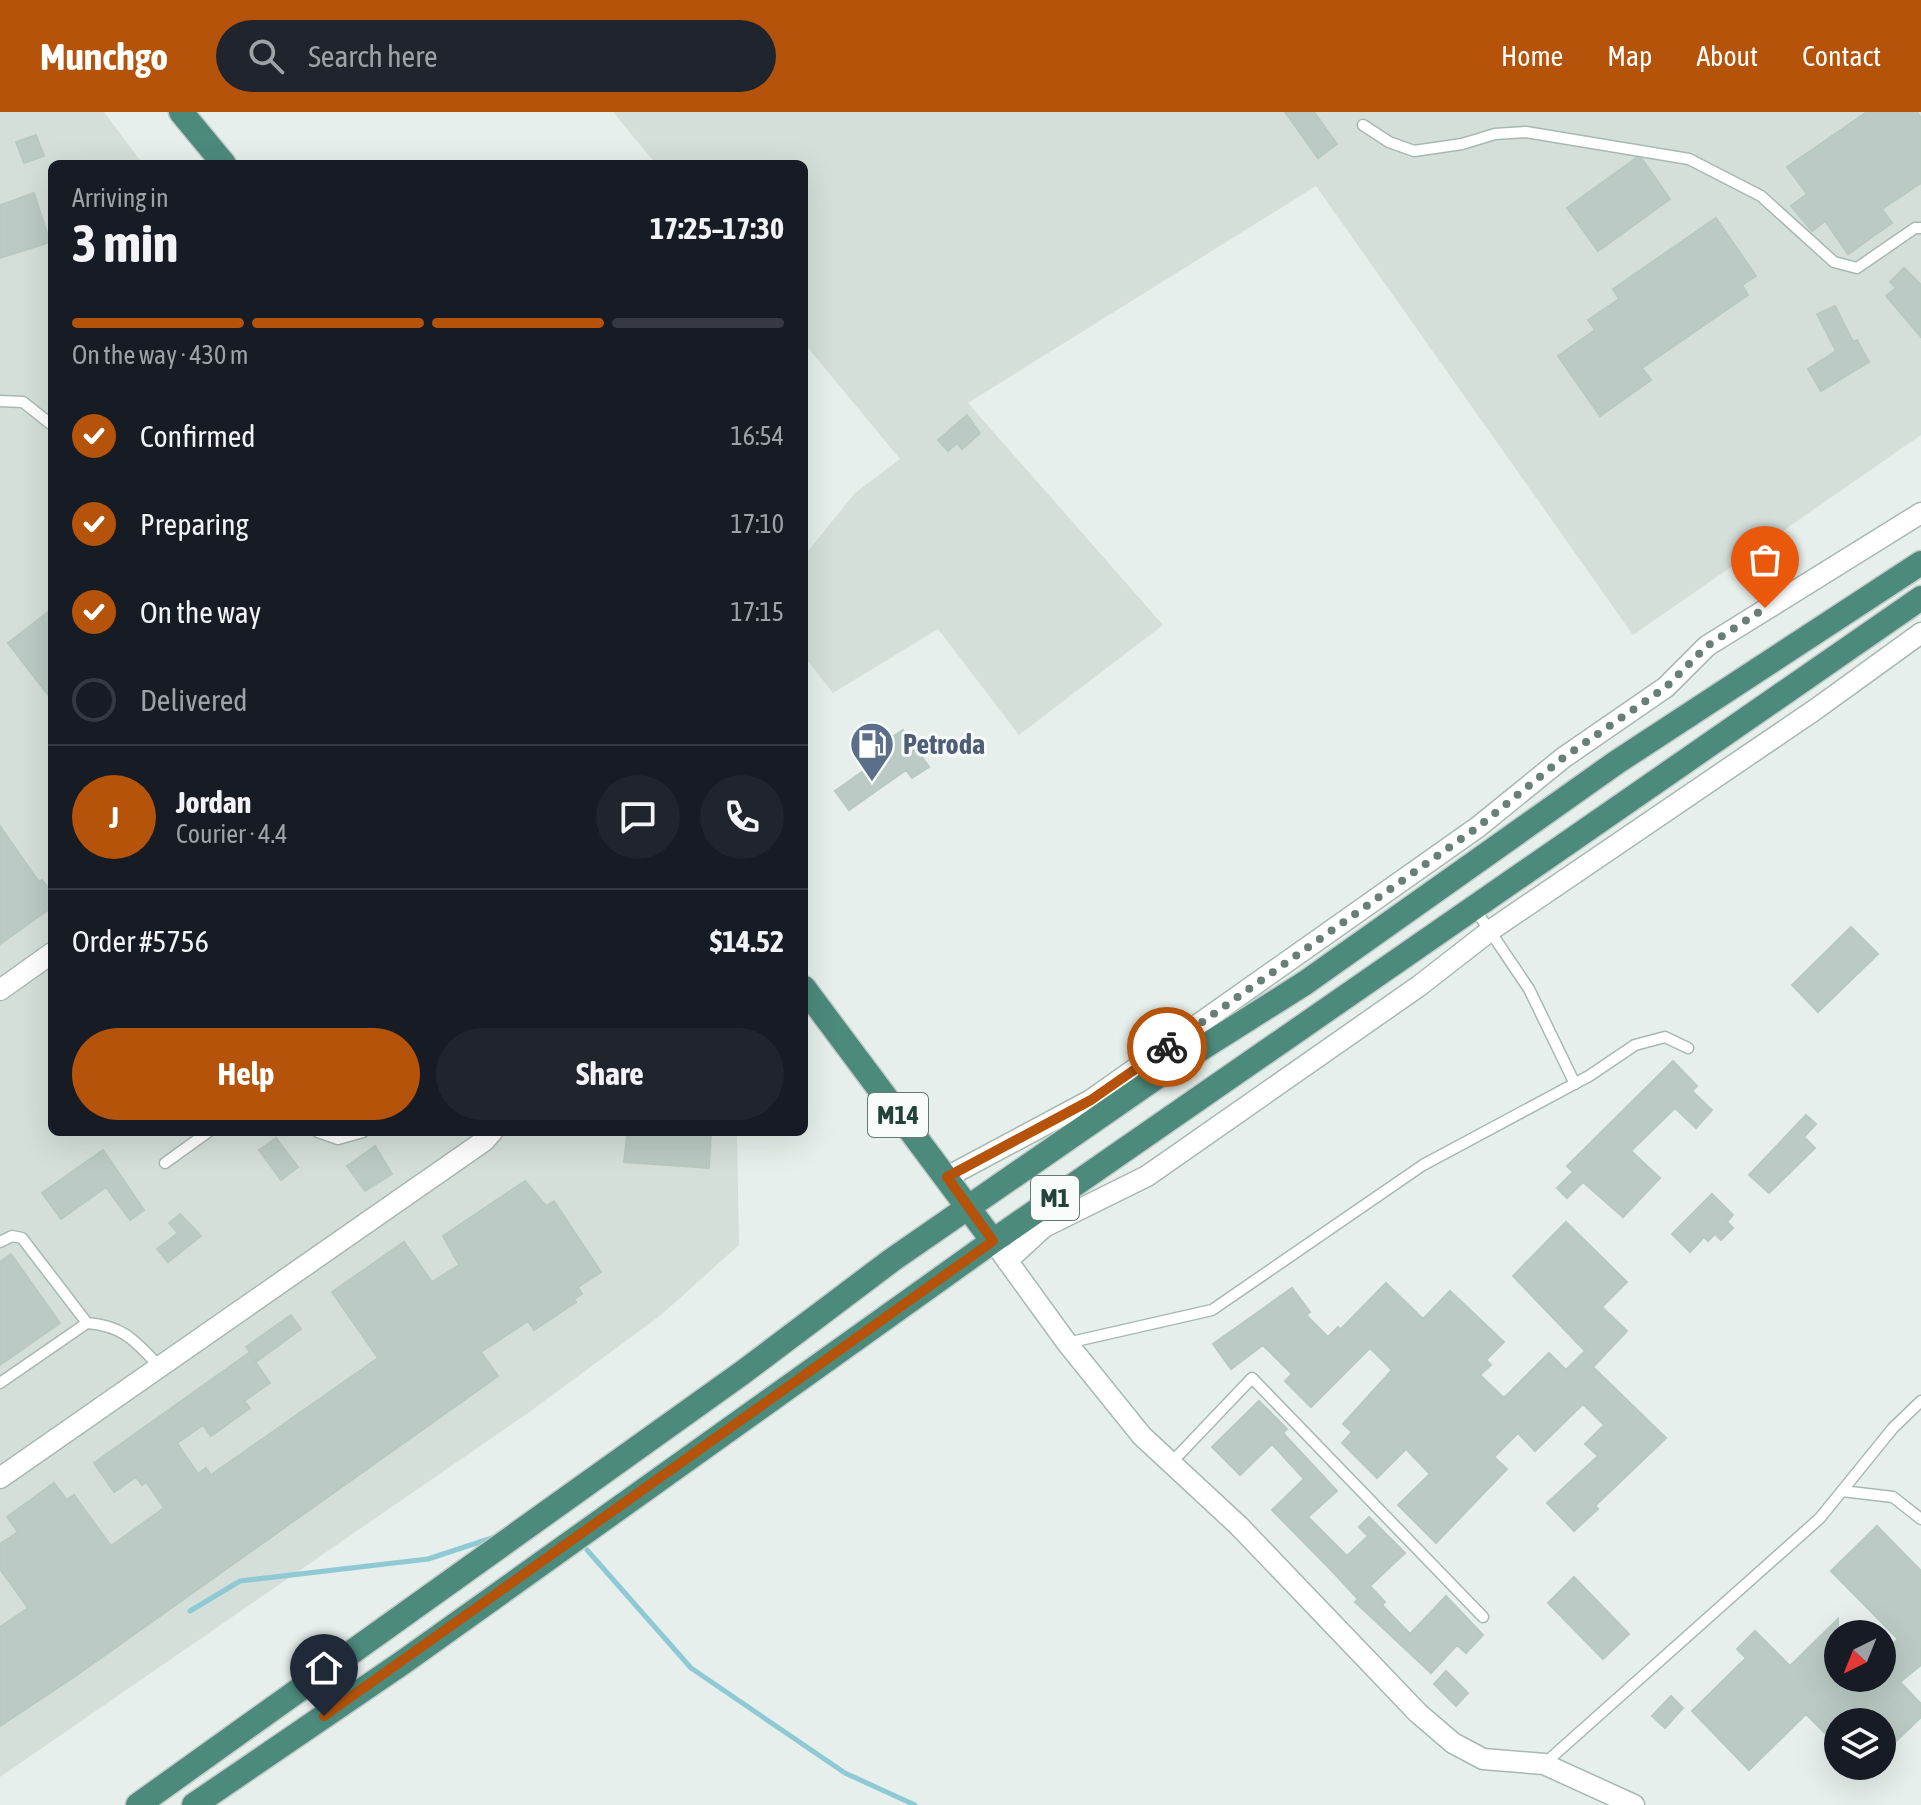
<!DOCTYPE html>
<meta charset="utf-8">
<style>
:root{--surface:#171b24;--page:#20242c;--text:#f1f3f6;--muted:#9ea1a6;--line:#363941;--accent:#b45309}
body{margin:0;font-family:"Asap Condensed",sans-serif;background:var(--page);color:var(--text);height:100vh;display:flex;flex-direction:column;font-size:30px;white-space:nowrap}
*{box-sizing:border-box;margin:0}
p{font-size:26px;color:var(--muted)}
.icon{flex:none;width:44px;height:44px;fill:none;stroke:currentColor;stroke-width:2;stroke-linecap:round;stroke-linejoin:round}
.map{position:relative;flex:1;overflow:hidden}
.details{position:absolute;left:48px;top:48px;width:760px;height:976px;display:flex;flex-direction:column;background:var(--surface);border-radius:12px;box-shadow:0 8px 32px #0002}
.details>*{flex:none}
.needle{width:52px;rotate:223deg}
.buttons{position:absolute;left:1824px;top:1508px;display:grid;gap:16px}
.buttons a{display:grid;place-items:center;width:72px;height:72px;border-radius:50%;background:var(--surface);box-shadow:0 8px 32px #0002;font-size:40px}
.pin{position:absolute;display:grid;place-items:center;width:68px;height:68px;color:#fff;margin:-82px -34px;border-radius:50% 50% 50% 0;rotate:-45deg;box-shadow:0 0 8px #0007}
.pin .icon{rotate:45deg}
.courier{position:absolute;display:grid;place-items:center;width:80px;height:80px;margin:-40px;border:6px solid #b45309;border-radius:50%;background:#fff;color:#222;box-shadow:0 2px 10px #0007}
.head em{font-style:normal;font-weight:700}
.head div{display:flex;flex-direction:column-reverse}
.head{display:flex;align-items:center;justify-content:space-between;height:136px;padding:0 24px}
h1{font-size:52px;font-weight:700;line-height:60px}
.bar{display:grid;grid-template-columns:repeat(4,1fr);gap:12px 8px;align-content:center;height:96px;padding:0 24px}
.bar i{height:10px;border-radius:6px;background:var(--line)}
.bar .on{background:var(--accent)}
.bar p{grid-column:span 4}
.line{display:flex;align-items:center;gap:20px;padding:0 24px;border-top:2px solid var(--line)}
.line div{flex:1}
.round{display:grid;place-items:center;flex:none;width:84px;height:84px;border-radius:42px;background:var(--page)}
ol{padding:0 24px;list-style:none}
li{display:flex;align-items:center;gap:24px;height:88px}
li p{margin-inline-start:auto}
li .icon{padding:8px;border-radius:50%;background:var(--accent);color:#fff;stroke-width:4}
li:last-child{color:var(--muted)}
li i{width:44px;height:44px;border:4px solid var(--line);border-radius:50%}
.action{display:flex;gap:16px;margin-top:auto;padding:16px 24px}
.action a{flex:1;height:92px;border-radius:48px;background:var(--accent);color:#fff;font-size:32px;font-weight:700;line-height:92px;text-align:center}
.action a+a{background:var(--page);color:var(--text)}
header{display:flex;align-items:center;gap:48px;box-sizing:border-box;height:112px;padding:0 40px;background:var(--accent);color:#fff}
header strong{font-size:38px}
nav{display:flex;gap:44px;margin-inline-start:auto;font-size:28px}
.search{width:560px;height:72px;background:var(--page);display:flex;align-items:center;gap:20px;box-sizing:border-box;padding:0 28px;border-radius:44px;color:var(--muted);font-size:30px}
.map>svg:first-child{display:block}
.built{fill:#d4dfda}
.lines{fill:none;stroke-linecap:round;stroke-linejoin:round}
.stream{stroke:#8ec9d4;stroke-width:5}
.building{fill:#bbcac4;stroke:#b8c9c2;stroke-width:2}
.service-casing{stroke:#a8b8b2;stroke-width:13}
.minor-casing{stroke:#a8b8b2;stroke-width:23}
.trunk-casing{stroke:#c2cac8;stroke-width:27}
.service{stroke:#fff;stroke-width:10}
.minor{stroke:#fff;stroke-width:20}
.trunk{stroke:#4c8a7c;stroke-width:24}
.done{stroke:#687f78;stroke-width:8;stroke-dasharray:0 14.4}
.route{stroke:#b45309;stroke-width:10}
.labels{text-anchor:middle;stroke-width:6;stroke-linejoin:round;paint-order:stroke}
.shield{fill:#f7fbf9;stroke:#637a73;stroke-width:2}
.shield-label{font-size:26px;font-weight:bold;fill:#24423a}
.service-label{font-size:28px;font-weight:bold;fill:#4e5e75;stroke:#f7fbf9;text-anchor:start}
</style>
<header>
<strong>Munchgo</strong>
<div class="search"><svg class="icon" aria-label="search" viewBox="0 0 24 24"><circle cx="10" cy="10" r="6"/><path d="M15 15l6 6"/></svg>Search here</div>
<nav><a>Home</a><a>Map</a><a>About</a><a>Contact</a></nav>
</header>
<div class="map">
<svg width="1921" height="1693" viewBox="0 0 1921 1693">
<rect width="100%" height="100%" fill="#e6efeb"/>
<!-- built -->
<path class="built" d="M 0,0 L 104,0 L 143,52 L 52,52 L 52,1020 L 737,1020 L 739,1133 L 661,1203 L 528,1301 L 0,1665 Z
M 613,0 L 1921,0 L 1921,323 L 1633,523 L 1316,74 L 968,291 L 1163,513 L 1019,623 L 938,517 L 833,581 L 804,544 L 804,444 L 855,381 L 900,347 L 804,231 L 804,52 L 656,52 Z"/>
<g class="lines">
<!-- stream -->
<path class="stream" d="M 587,1438 L 691,1556 L 845,1661 L 915,1693
M 190,1499 L 240,1469 L 428,1447 L 495,1425"/>
</g>
<!-- building -->
<path class="building" d="M 1285,0 L 1314,0 L 1337,32 L 1318,46 Z
M 1867,0 L 1917,0 L 1921,6 L 1921,71 L 1882,97 L 1892,111 L 1848,142 L 1825,109 L 1812,119 L 1791,94 L 1807,82 L 1787,55 Z
M 36,23 L 44,44 L 24,51 L 16,30 Z
M 1636,46 L 1642,47 L 1670,87 L 1598,139 L 1567,96 Z
M 34,81 L 50,130 L 0,146 L 0,93 Z
M 1716,106 L 1756,164 L 1742,173 L 1748,183 L 1642,256 L 1651,268 L 1600,304 L 1558,244 L 1595,218 L 1588,208 L 1619,187 L 1613,177 Z
M 1904,156 L 1921,173 L 1921,225 L 1886,184 L 1896,176 L 1890,170 Z
M 1835,194 L 1853,230 L 1857,228 L 1869,250 L 1821,279 L 1808,257 L 1836,239 L 1817,202 Z
M 967,303 L 980,321 L 962,337 L 957,331 L 948,339 L 938,328 Z
M 52,497 L 52,588 L 8,531 Z
M 903,618 L 929,655 L 912,666 L 906,658 L 849,698 L 835,679 L 893,638 L 886,629 Z
M 0,714 L 39,770 L 42,768 L 52,781 L 52,795 L 0,832 Z
M 1851,815 L 1878,842 L 1818,900 L 1792,873 Z
M 1673,949 L 1697,974 L 1692,979 L 1712,998 L 1696,1016 L 1675,996 L 1631,1039 L 1660,1066 L 1623,1105 L 1583,1070 L 1567,1086 L 1557,1076 L 1573,1060 L 1567,1054 Z
M 1806,1003 L 1816,1012 L 1804,1025 L 1815,1036 L 1769,1081 L 1749,1063 Z
M 631,1020 L 711,1020 L 709,1056 L 624,1050 L 627,1024 L 630,1024 Z
M 276,1026 L 298,1055 L 281,1068 L 259,1038 Z
M 375,1034 L 392,1062 L 365,1079 L 347,1054 Z
M 103,1038 L 144,1098 L 130,1108 L 106,1075 L 61,1107 L 42,1081 Z
M 525,1069 L 546,1094 L 554,1089 L 601,1160 L 578,1175 L 582,1182 L 574,1187 L 576,1190 L 534,1218 L 528,1209 L 481,1240 L 498,1264 L 77,1563 L 0,1614 L 0,1515 L 28,1496 L 0,1457 L 0,1432 L 18,1420 L 7,1405 L 54,1371 L 67,1388 L 74,1383 L 111,1434 L 164,1396 L 146,1370 L 142,1373 L 136,1365 L 114,1380 L 94,1351 L 249,1241 L 270,1271 L 244,1289 L 250,1296 L 211,1324 L 203,1313 L 177,1331 L 198,1362 L 206,1356 L 211,1363 L 378,1246 L 332,1180 L 404,1130 L 432,1170 L 459,1153 L 443,1124 Z
M 1712,1082 L 1733,1103 L 1727,1110 L 1733,1116 L 1721,1128 L 1715,1122 L 1708,1129 L 1704,1125 L 1690,1140 L 1672,1122 Z
M 180,1102 L 201,1124 L 168,1150 L 157,1137 L 178,1121 L 169,1111 Z
M 1566,1110 L 1627,1170 L 1602,1195 L 1627,1219 L 1593,1255 L 1666,1326 L 1595,1394 L 1598,1397 L 1574,1419 L 1547,1391 L 1598,1344 L 1585,1332 L 1604,1313 L 1583,1292 L 1535,1339 L 1518,1321 L 1494,1345 L 1507,1357 L 1436,1431 L 1398,1393 L 1430,1362 L 1406,1337 L 1377,1366 L 1342,1331 L 1352,1320 L 1343,1312 L 1392,1258 L 1370,1236 L 1311,1295 L 1285,1269 L 1292,1262 L 1263,1233 L 1231,1257 L 1213,1232 L 1292,1176 L 1310,1200 L 1306,1203 L 1328,1225 L 1338,1215 L 1341,1217 L 1386,1171 L 1423,1207 L 1450,1179 L 1504,1230 L 1486,1248 L 1491,1253 L 1480,1263 L 1504,1286 L 1549,1241 L 1566,1258 L 1585,1239 L 1513,1164 Z
M 11,1142 L 60,1211 L 0,1253 L 0,1150 Z
M 291,1203 L 301,1217 L 257,1249 L 246,1235 Z
M 1259,1289 L 1287,1317 L 1283,1321 L 1337,1379 L 1308,1405 L 1347,1444 L 1368,1424 L 1359,1415 L 1369,1405 L 1405,1441 L 1370,1474 L 1385,1490 L 1382,1493 L 1410,1522 L 1446,1484 L 1483,1523 L 1466,1541 L 1457,1533 L 1431,1561 L 1355,1490 L 1358,1487 L 1332,1459 L 1272,1398 L 1304,1367 L 1272,1332 L 1240,1363 L 1212,1335 Z
M 1877,1414 L 1921,1459 L 1921,1553 L 1900,1570 L 1921,1592 L 1921,1605 L 1882,1643 L 1882,1610 L 1838,1610 L 1838,1634 L 1806,1602 L 1749,1658 L 1692,1599 L 1746,1546 L 1737,1537 L 1755,1519 L 1790,1554 L 1838,1507 L 1838,1566 L 1882,1566 L 1882,1541 L 1898,1527 L 1831,1459 Z
M 1574,1465 L 1629,1522 L 1603,1547 L 1548,1491 Z
M 1446,1559 L 1468,1581 L 1456,1594 L 1434,1572 Z
M 1671,1584 L 1683,1596 L 1665,1616 L 1652,1604 Z"/>
<g class="lines">
<!-- service casing -->
<g class="service-casing">
<path id="service" d="M 1363,13 L 1389,30 L 1414,39 L 1462,32 L 1495,22 L 1526,20 L 1689,47 L 1761,84 L 1834,150 L 1857,156 L 1915,116 L 1921,116
M 0,289 L 23,290 L 52,313
M 1475,797 L 1529,877 L 1575,972
M 318,1020 L 338,1027 L 363,1020
M 165,1051 L 208,1020
M 0,1130 L 12,1124 L 22,1126 L 87,1211 C 124,1214 135,1229 160,1255
M 1067,1231 L 1212,1198 L 1423,1053 L 1589,964 L 1635,933 L 1665,925 L 1688,936
M 0,1271 L 87,1211
M 1171,1351 L 1252,1266 L 1483,1505
M 1842,1379 L 1893,1385 L 1921,1407
M 1544,1652 L 1820,1406 L 1893,1316 L 1921,1289"/>
</g>
<!-- minor casing -->
<g class="minor-casing">
<path id="minor" d="M 0,878 L 52,841
M 947,1065 L 1091,988 L 1478,715 L 1563,646 L 1666,575 L 1707,534 L 1921,401
M 1001,1140 L 1067,1231 L 1142,1324 L 1239,1414 L 1418,1601 L 1453,1631 L 1483,1647 L 1544,1652 L 1634,1693
M 1007,1149 L 1044,1115 L 1147,1064 L 1419,874 L 1491,818 L 1816,597 L 1921,521
M 0,1366 L 484,1029 L 492,1020"/>
</g>
<!-- trunk casing -->
<g class="trunk-casing">
<path id="trunk" d="M 181,0 L 224,52
M 804,876 L 993,1129
M 138,1693 L 742,1261 L 892,1148 L 1164,960 L 1305,871 L 1617,650 L 1921,451
M 194,1693 L 402,1551 L 993,1129 L 1921,486"/>
</g>
<!-- service -->
<use href="#service" class="service"/>
<!-- minor -->
<use href="#minor" class="minor"/>
<!-- trunk -->
<use href="#trunk" class="trunk"/>
</g>
<g class="lines">
<!-- done -->
<path class="done" d="M 1167,935 L 1478,715 L 1563,646 L 1666,575 L 1707,534 L 1765,496"/>
<!-- route -->
<path class="route" d="M 324,1604 L 993,1129 L 947,1065 L 1091,988 L 1167,935"/>
</g>
<!-- icons -->
<defs>
<g id="fuel-pin" transform="scale(2.3)"><path d="M0 17L-7.5 6A9.5 9.5 0 1 1 7.5 6Z" fill="#5c6f8a" stroke="#f7fbf9"/><path d="M-5.5-6h7V0h2V4h1.3V-2.5L3-4.5l.8-.8L6-3V5H2.5V1h-1V6h-7ZM-4.2-4.7v3.2H.2V-4.7Z" fill="#fff"/></g>
</defs>
<g fill-rule="evenodd">
<use href="#fuel-pin" x="872" y="632"/>
</g>
<g class="labels">
<!-- shield labels -->
<g class="shield">
<rect x="868" y="981" width="60" height="44" rx="6"/>
<rect x="1031" y="1064" width="48" height="44" rx="6"/>
</g>
<g class="shield-label">
<text x="898" y="1012">M14</text>
<text x="1055" y="1095">M1</text>
</g>
<!-- service labels -->
<g class="service-label">
<text x="903" y="642">Petroda</text>
</g>
</g>
</svg>
<div class="buttons">
<a><svg class="needle" viewBox="-14 -14 28 28"><path d="M0-13l5 13h-10z" fill="#e53935"/><path d="M0 13l5-13h-10z" fill="#9ea1a6"/></svg></a>
<a><svg class="icon" aria-label="layers" viewBox="0 0 24 24"><path d="M12 4l9 5-9 5-9-5zM3 14l9 5 9-5"/></svg></a>
</div>
<div class="pin" style="left:1765px;top:496px;background:#ea580c"><svg class="icon" aria-label="bag" viewBox="0 0 24 24"><path d="M5 8h14l-1 12H6zM9 8a3 3 0 0 1 6 0"/></svg></div>
<div class="pin" style="left:324px;top:1604px;background:#1f2937"><svg class="icon" aria-label="home" viewBox="0 0 24 24"><path d="M3 11l9-7 9 7M6 9v11h12V9"/></svg></div>
<div class="courier" style="left:1167px;top:935px"><svg class="icon" aria-label="bike" viewBox="0 0 24 24"><circle cx="6" cy="16" r="4"/><circle cx="18" cy="16" r="4"/><path d="M6 16l4-8h5l3 8M10 8l3 8H6M13 5h3"/></svg></div>
<section class="details">
<div class="head"><div><h1>3 min</h1><p>Arriving in</p></div><em>17:25–17:30</em></div>
<div class="bar"><i class="on"></i><i class="on"></i><i class="on"></i><i></i><p>On the way · 430 m</p></div>
<ol>
<li><svg class="icon" aria-label="check" viewBox="0 0 24 24"><path d="M5 12l5 5 9-10"/></svg>Confirmed<p>16:54</p></li>
<li><svg class="icon" aria-label="check" viewBox="0 0 24 24"><path d="M5 12l5 5 9-10"/></svg>Preparing<p>17:10</p></li>
<li><svg class="icon" aria-label="check" viewBox="0 0 24 24"><path d="M5 12l5 5 9-10"/></svg>On the way<p>17:15</p></li>
<li><i></i>Delivered</li>
</ol>
<div class="line" style="height:144px"><b class="round" style="background:var(--accent);color:#fff">J</b><div><b>Jordan</b><p>Courier · 4.4</p></div><a class="round"><svg class="icon" aria-label="chat" viewBox="0 0 24 24"><path d="M4 5h16v11H9l-5 4z"/></svg></a><a class="round"><svg class="icon" aria-label="phone" viewBox="0 0 24 24"><path d="M5 4h4l2 5-3 2q2 4 5 5l2-3 5 2v4C11 20 4 13 5 4z"/></svg></a></div>
<div class="line" style="height:104px"><div>Order #5756</div><b>$14.52</b></div>
<div class="action"><a>Help</a><a>Share</a></div>
</section>
</div>
